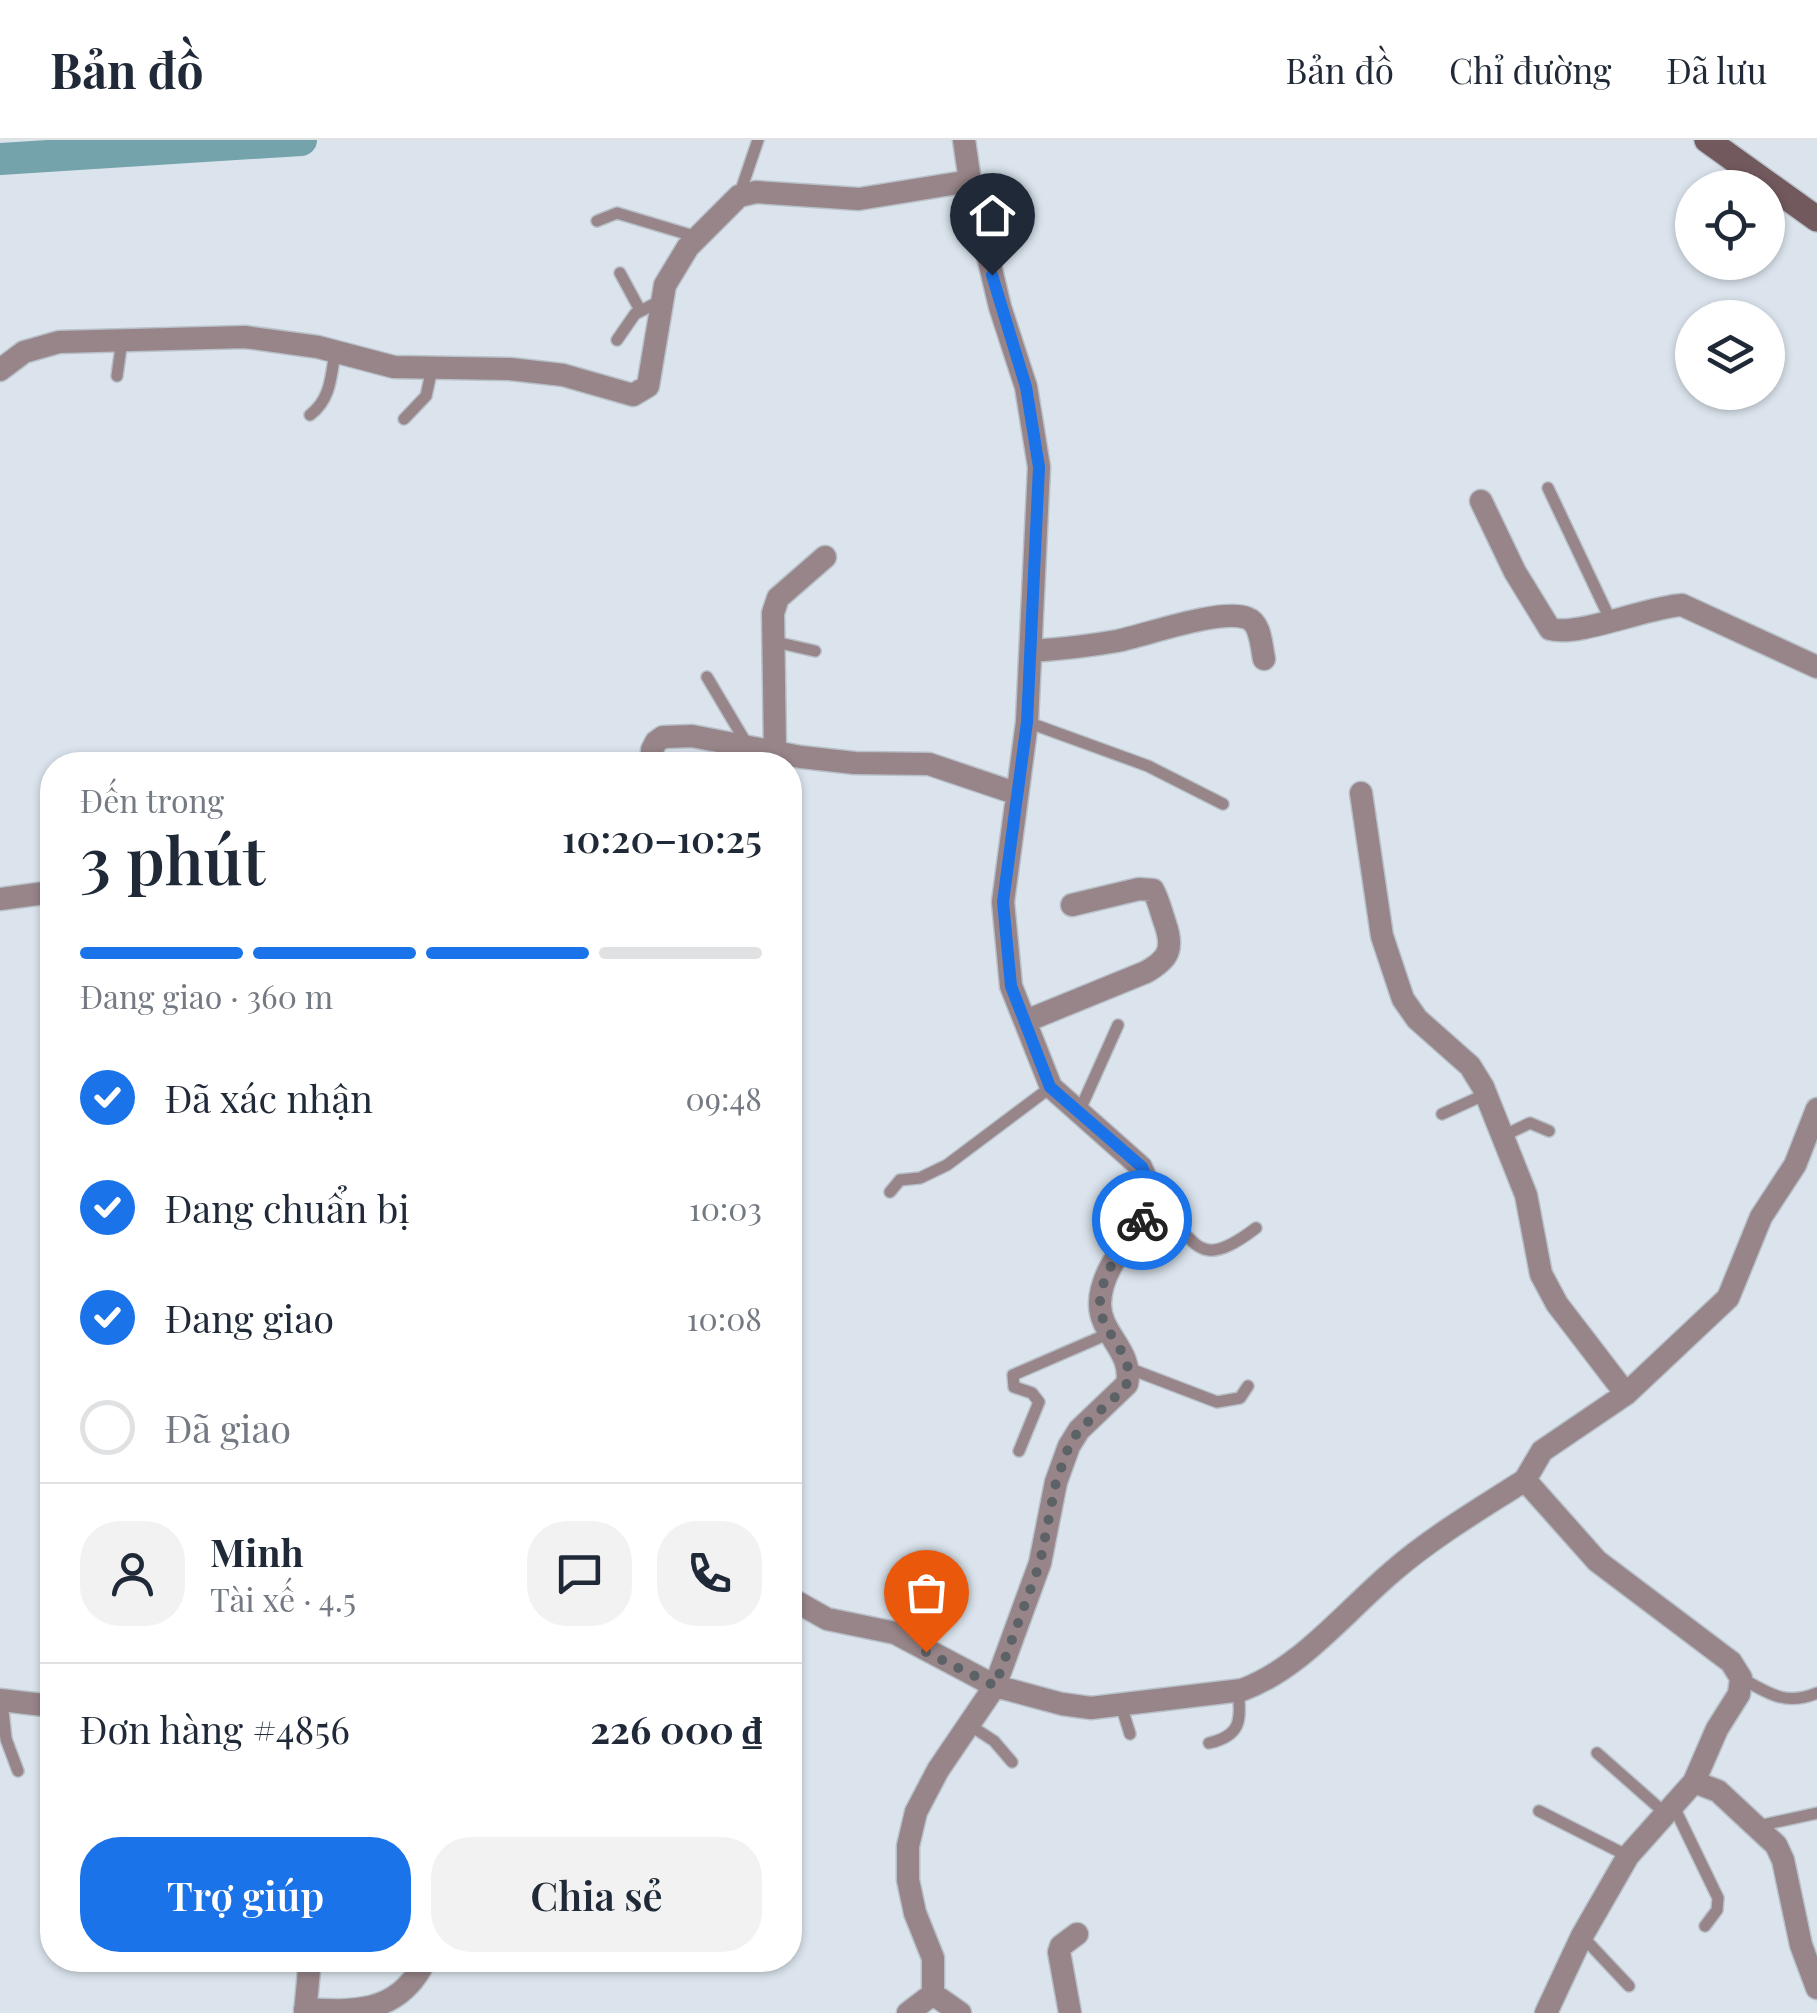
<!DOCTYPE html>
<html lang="vi">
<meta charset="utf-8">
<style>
:root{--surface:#fff;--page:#f2f2f3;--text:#1f2937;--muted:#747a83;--line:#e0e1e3;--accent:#1a73e8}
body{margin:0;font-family:"Playfair Display",serif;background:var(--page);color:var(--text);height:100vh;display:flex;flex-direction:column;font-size:38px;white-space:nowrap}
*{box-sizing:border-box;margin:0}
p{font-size:32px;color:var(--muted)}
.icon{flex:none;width:55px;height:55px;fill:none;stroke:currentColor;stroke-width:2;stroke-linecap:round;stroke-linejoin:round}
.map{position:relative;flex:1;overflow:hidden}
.details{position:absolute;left:40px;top:612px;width:762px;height:1220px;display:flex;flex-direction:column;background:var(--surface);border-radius:40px;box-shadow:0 2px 8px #0004}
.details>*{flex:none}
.controls{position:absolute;left:1675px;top:30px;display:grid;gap:20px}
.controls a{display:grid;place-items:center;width:110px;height:110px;border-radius:50%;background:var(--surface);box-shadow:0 2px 8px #0004;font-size:50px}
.pin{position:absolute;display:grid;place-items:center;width:85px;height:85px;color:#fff;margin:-102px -42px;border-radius:50% 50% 50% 0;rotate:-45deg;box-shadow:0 0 10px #0007}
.pin .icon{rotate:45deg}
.courier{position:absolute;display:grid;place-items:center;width:100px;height:100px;margin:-50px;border:8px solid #1a73e8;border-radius:50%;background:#fff;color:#222;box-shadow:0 2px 12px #0007}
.headline em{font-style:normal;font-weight:600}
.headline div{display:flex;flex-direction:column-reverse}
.headline{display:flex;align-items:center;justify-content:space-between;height:170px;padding:0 40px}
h1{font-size:65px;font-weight:600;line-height:75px}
.bar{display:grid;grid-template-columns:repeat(4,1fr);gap:15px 10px;align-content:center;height:120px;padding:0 40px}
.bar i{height:12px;border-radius:8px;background:var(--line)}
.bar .active{background:var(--accent)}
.bar p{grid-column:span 4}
.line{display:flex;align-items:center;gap:25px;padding:0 40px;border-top:2px solid var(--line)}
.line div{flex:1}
.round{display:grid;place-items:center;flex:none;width:105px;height:105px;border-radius:40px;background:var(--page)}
ol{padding:0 40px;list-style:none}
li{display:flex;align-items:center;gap:30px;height:110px}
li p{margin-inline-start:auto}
li .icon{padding:10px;border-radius:50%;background:var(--accent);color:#fff;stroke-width:4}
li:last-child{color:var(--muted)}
li i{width:55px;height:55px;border:5px solid var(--line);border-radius:50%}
.button{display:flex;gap:20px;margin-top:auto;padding:20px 40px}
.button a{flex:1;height:115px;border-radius:40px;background:var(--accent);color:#fff;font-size:40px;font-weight:600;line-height:115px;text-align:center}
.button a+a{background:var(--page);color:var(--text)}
header{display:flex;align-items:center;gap:60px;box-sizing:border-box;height:140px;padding:0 50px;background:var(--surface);border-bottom:2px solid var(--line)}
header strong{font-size:48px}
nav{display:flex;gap:55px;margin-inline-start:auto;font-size:35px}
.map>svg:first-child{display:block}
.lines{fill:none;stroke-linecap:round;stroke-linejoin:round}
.river{stroke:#75a3ab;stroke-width:32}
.lane-casing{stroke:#b8c0c8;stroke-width:14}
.street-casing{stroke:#b8c0c8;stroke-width:25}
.secondary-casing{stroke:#b8c0c8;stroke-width:28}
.lane{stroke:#978589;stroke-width:11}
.street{stroke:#978589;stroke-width:22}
.secondary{stroke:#72595e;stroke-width:25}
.done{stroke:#5d6267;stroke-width:10;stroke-dasharray:0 18}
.route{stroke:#1a73e8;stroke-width:12}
</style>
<header>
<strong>Bản đồ</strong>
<nav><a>Bản đồ</a><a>Chỉ đường</a><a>Đã lưu</a></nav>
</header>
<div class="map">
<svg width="1817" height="1873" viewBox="0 0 1817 1873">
<rect width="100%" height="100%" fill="#dbe4ed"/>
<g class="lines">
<!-- river -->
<path class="river" d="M 0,19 L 301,0"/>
<!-- lane casing -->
<g class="lane-casing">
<path id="lane" d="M 739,56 L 758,0
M 597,81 L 617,73 L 697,97
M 620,133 L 640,170
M 617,200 L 635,174 L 662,160
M 117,236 L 122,200
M 310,275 C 331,259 331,236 335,212
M 404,279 L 426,256 L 432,229
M 1548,348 L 1610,479
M 771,501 L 815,511
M 707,537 L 748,606
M 1027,582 L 1148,626 L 1223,664
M 747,625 L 760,608
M 1079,972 L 1118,885
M 1442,974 L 1486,954
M 1503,996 L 1530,983 L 1549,991
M 890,1052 L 900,1040 L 920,1038 L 947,1025 L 1051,947
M 1153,1063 C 1199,1098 1194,1135 1256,1088
M 1128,1228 L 1217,1262 L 1240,1258 L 1248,1246
M 1019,1311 L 1039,1262 L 1032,1253 L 1014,1247 L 1013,1235 L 1110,1193
M 1741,1538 C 1769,1554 1786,1566 1817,1553
M 2,1561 L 6,1599 L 18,1631
M 1121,1565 L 1130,1594
M 971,1586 L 994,1601 L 1012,1622
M 1209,1603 C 1240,1596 1242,1581 1238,1551
M 1597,1613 L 1666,1674
M 1674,1667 L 1718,1758 L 1717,1770 L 1705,1786
M 1539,1671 L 1628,1716
M 1758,1686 L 1817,1673
M 1582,1796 L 1629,1846"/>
</g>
<!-- street casing -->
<g class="street-casing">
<path id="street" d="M 0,230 L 24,212 L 59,202 L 245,197 L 318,207 L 394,227 L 510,229 L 563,235 L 633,255 L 648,246 L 665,145 L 688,107 L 739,56 L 756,52 L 859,59 L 970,41
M 1481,361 L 1515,432 L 1550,489 C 1578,497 1647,467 1682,465 L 1817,527
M 1032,511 C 1061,509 1089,506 1117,501 C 1147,495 1220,468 1247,478 C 1261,483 1261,505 1264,519
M 775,611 L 773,473 L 778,458 L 825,417
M 654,625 L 652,610 L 656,602 L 663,597 L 692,596 L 801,617 L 855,623 L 929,624 L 1015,653
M 1361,653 L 1382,796 L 1403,859 L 1417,879 L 1470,926 L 1483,947 L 1526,1055 L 1541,1134 L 1557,1164 L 1626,1254
M 0,759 L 52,752
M 1026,881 L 1146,832 C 1169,819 1174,809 1165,783 C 1161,772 1159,761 1153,750 L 1139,749 L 1072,765
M 790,1458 L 827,1479 L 895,1493 L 995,1546 L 1062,1564 L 1091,1568 L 1242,1550 C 1301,1528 1344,1473 1392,1432 C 1432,1397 1480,1369 1525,1340
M 0,1560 L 52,1566
M 1694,1642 L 1718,1651 L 1776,1705 L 1783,1720 L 1801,1805 L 1817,1848
M 305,1869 C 354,1872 395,1873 421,1828
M 305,1873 L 310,1820
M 908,1873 L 933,1854
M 960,1873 L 933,1854 L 933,1818 L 915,1773 L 908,1740 L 908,1706 L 916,1672 L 938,1630 L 995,1546 L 1040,1423 L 1056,1342 L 1069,1306 L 1079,1290 L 1127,1244 C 1134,1211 1099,1194 1100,1163 C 1101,1123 1140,1092 1154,1058 L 1141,1027 L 1051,947 L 1011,846 L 1003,762 L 1027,582 L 1039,327 L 1026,247 L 1000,167 L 970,41 L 964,0
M 1070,1873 L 1059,1812 L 1061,1806 L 1077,1794
M 1546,1873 L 1582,1796 L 1628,1716 L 1694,1642 L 1717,1589 L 1739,1554 L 1741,1538 L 1731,1522 L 1597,1421 L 1525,1340 L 1542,1311 L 1626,1254 L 1728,1158 L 1761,1077 L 1795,1025 L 1817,969"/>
</g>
<!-- secondary casing -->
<g class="secondary-casing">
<path id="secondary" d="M 1707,0 L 1817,79"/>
</g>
<!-- lane -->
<use href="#lane" class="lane"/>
<!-- street -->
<use href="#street" class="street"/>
<!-- secondary -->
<use href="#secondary" class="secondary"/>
</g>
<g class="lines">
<!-- done -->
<path class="done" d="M 926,1512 L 995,1546 L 1040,1423 L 1056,1342 L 1069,1306 L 1079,1290 L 1125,1248 C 1140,1215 1098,1194 1100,1162 C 1101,1133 1126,1102 1142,1080"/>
<!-- route -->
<path class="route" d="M 992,135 L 1026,247 L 1039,327 L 1027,582 L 1003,762 L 1011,846 L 1050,947 L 1142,1027 L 1154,1058 L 1142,1080"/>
</g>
</svg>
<div class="controls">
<a><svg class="icon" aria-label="locate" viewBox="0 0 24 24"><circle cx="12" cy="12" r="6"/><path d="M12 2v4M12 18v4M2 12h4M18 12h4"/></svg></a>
<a><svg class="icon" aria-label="layers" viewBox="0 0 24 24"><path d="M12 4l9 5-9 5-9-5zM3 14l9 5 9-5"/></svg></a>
</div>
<div class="pin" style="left:926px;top:1512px;background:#ea580c"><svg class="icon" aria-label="bag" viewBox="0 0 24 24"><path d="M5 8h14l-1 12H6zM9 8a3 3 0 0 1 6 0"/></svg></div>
<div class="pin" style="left:992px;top:135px;background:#1f2937"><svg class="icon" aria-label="home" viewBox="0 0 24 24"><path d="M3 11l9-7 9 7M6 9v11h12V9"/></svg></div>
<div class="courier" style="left:1142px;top:1080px"><svg class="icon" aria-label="bike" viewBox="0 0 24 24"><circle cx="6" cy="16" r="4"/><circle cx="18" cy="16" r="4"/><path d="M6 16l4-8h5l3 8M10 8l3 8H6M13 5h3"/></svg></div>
<section class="details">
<div class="headline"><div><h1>3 phút</h1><p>Đến trong</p></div><em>10:20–10:25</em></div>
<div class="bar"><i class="active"></i><i class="active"></i><i class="active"></i><i></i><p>Đang giao · 360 m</p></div>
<ol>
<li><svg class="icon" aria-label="check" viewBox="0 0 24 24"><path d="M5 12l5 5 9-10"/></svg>Đã xác nhận<p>09:48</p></li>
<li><svg class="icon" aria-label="check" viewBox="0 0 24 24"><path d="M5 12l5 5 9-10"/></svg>Đang chuẩn bị<p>10:03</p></li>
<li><svg class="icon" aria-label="check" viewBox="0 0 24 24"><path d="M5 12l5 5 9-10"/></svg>Đang giao<p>10:08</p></li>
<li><i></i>Đã giao</li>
</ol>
<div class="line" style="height:180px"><a class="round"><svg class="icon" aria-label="person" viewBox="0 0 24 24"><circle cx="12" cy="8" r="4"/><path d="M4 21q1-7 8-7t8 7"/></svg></a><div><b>Minh</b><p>Tài xế · 4.5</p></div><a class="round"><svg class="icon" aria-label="chat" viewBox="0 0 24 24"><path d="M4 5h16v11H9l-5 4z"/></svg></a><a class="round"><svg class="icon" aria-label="phone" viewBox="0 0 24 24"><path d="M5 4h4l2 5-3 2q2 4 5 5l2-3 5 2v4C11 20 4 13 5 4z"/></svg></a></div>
<div class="line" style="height:130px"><div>Đơn hàng #4856</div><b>226 000 ₫</b></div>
<div class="button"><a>Trợ giúp</a><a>Chia sẻ</a></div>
</section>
</div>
